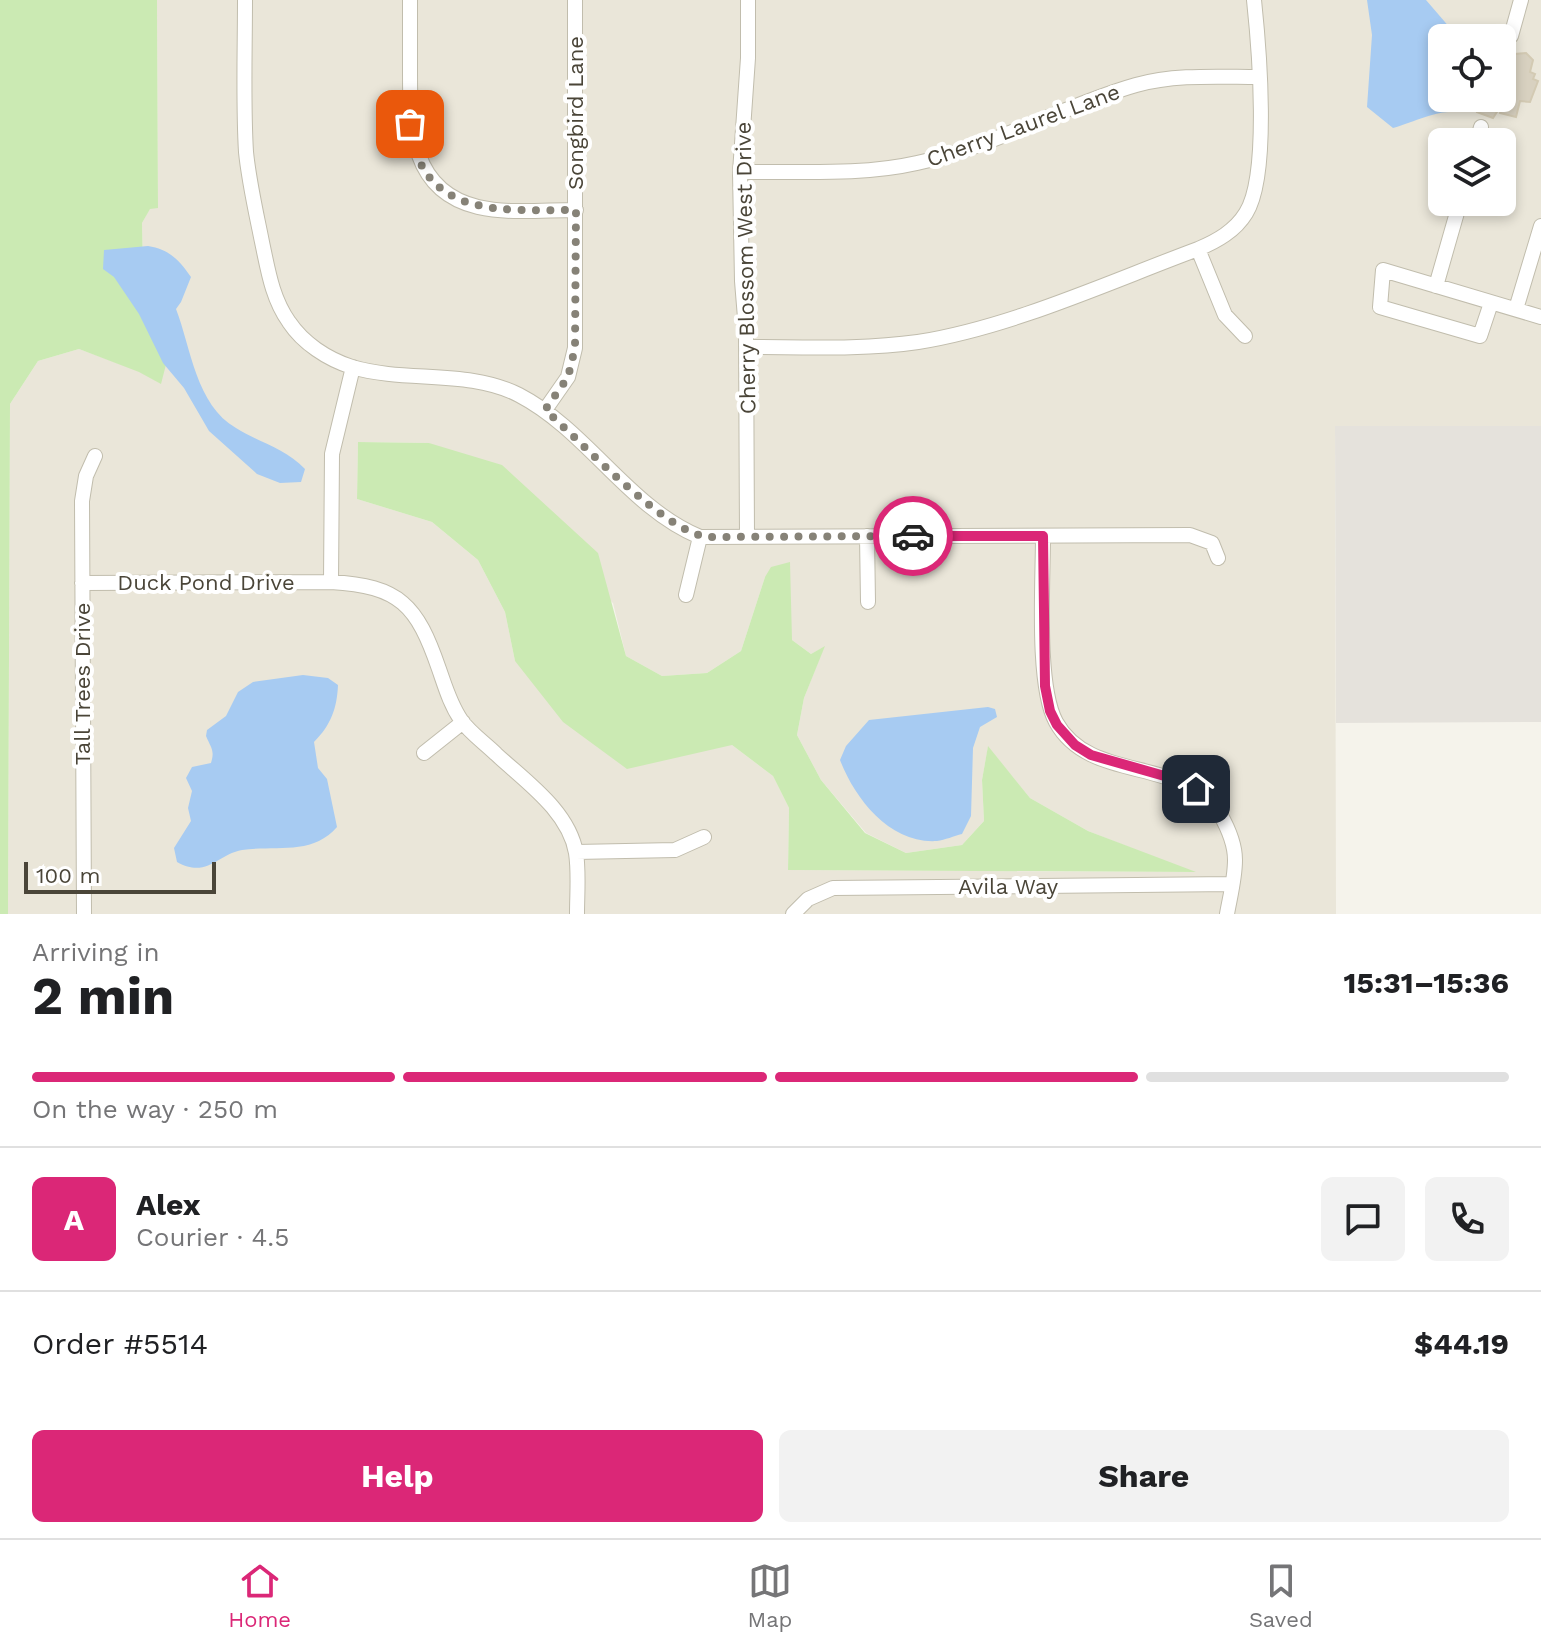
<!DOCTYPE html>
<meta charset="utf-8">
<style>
:root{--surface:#fff;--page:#f2f2f2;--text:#202124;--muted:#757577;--line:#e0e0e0;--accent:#db2777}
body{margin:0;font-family:"Work Sans",sans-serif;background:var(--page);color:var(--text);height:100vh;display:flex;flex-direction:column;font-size:30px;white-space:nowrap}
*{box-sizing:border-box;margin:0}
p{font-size:26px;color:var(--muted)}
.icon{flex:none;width:44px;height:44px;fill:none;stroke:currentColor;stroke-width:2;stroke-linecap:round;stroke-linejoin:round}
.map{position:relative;height:914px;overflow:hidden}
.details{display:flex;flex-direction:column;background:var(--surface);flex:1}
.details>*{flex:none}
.fabs{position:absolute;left:1428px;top:24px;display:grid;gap:16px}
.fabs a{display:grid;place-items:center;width:88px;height:88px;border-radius:12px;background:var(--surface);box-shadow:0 4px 12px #0003;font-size:40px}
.scale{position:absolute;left:24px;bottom:20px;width:192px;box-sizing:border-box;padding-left:8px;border:4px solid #4a4538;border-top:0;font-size:22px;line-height:28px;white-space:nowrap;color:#4a4538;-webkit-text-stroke:6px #fff;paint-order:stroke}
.pin{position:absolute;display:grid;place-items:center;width:68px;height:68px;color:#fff;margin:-34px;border-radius:16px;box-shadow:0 4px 12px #0006}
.courier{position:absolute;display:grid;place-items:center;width:80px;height:80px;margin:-40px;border:6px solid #db2777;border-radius:50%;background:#fff;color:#222;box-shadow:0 2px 10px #0007}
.headline em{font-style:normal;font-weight:700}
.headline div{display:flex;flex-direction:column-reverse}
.headline{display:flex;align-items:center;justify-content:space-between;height:136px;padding:0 32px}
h1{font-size:52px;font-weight:700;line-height:60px}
.bar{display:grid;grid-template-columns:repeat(4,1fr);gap:12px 8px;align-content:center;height:96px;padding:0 32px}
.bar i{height:10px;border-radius:6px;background:var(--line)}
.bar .on{background:var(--accent)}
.bar p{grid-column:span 4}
.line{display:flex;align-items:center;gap:20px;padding:0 32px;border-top:2px solid var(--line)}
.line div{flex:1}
.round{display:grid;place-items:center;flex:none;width:84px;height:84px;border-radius:12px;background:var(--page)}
.cta{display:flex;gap:16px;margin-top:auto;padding:16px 32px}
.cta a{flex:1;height:92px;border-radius:12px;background:var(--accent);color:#fff;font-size:32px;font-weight:700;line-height:92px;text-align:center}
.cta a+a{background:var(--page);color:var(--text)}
.tabs{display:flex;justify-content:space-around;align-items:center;height:112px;border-top:2px solid var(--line);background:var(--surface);font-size:22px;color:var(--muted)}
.tabs a{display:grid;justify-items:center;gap:4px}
.tabs .on{color:var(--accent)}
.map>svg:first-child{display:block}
.residential{fill:#eae6d9;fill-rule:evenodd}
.industrial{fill:#e5e2dc}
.green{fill:#cbeab3}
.water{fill:#a7cbf2}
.building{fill:#d8d1c0;stroke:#d3cab3;stroke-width:2}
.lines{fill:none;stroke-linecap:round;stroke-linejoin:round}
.minor-casing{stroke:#c1bdad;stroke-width:16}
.minor{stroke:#fff;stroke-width:14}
.done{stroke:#868277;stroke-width:8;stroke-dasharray:0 14.4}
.route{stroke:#db2777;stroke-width:10}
.labels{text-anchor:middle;stroke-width:8;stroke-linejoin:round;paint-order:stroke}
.street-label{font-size:22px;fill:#4a4538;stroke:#fff}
</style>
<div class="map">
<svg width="1541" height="914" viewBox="0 0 1541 914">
<rect width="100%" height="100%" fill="#f5f3eb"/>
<!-- residential -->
<path class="residential" d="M 157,0 L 1541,0 L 1541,426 L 1335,426 L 1336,914 L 8,914 L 10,404 L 38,361 L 79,349 L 139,371 L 160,383 L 143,268 L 142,223 L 150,208 L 158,208 ZM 1442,38 L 1502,38 L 1502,98 L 1442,98 ZM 1442,142 L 1502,142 L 1502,202 L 1442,202 ZM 358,442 L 429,443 L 613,603 L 626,656 L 662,676 L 707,673 L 741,651 L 765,577 L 792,640 L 811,654 L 824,647 L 804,698 L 797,735 L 821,780 L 866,833 L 906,853 L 962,845 L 984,821 L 982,780 L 988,747 L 1030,798 L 1088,831 L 1193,872 L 788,870 L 789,808 L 773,776 L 732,745 L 515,661 L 505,612 L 478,560 L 432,522 L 357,499 Z"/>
<!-- industrial -->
<path class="industrial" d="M 1335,426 L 1541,426 L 1541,722 L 1336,723 Z"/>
<!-- green -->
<path class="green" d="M 0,0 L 157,0 L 158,208 L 150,209 L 142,223 L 143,268 L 170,349 L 161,384 L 139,372 L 79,349 L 38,361 L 10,404 L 8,914 L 0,914 Z
M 358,442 L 429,443 L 502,465 L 598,553 L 626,656 L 662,676 L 707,673 L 741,651 L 765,577 L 771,567 L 790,562 L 792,640 L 811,654 L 825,646 L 804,698 L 797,735 L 821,780 L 865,833 L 906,853 L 962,845 L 984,821 L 982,780 L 988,746 L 1030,798 L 1088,831 L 1196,872 L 788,870 L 789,808 L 773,776 L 732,745 L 627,769 L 563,722 L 515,661 L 505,612 L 478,560 L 432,522 L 357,499 Z"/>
<!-- water -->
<path class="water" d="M 1367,0 L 1426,0 L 1457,36 L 1442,38 L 1442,98 L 1452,98 L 1448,112 C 1434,112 1408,124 1393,128 L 1367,107 L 1372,35 Z
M 148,246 C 169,249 179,260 191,277 L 181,302 L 176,309 C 191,348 196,405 236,428 C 260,443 285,448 305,469 L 301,482 L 280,483 L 257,474 L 209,431 L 184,388 L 163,363 L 139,314 L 114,277 L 103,269 L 104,250 Z
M 303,675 L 328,678 L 338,685 C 337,708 331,725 314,742 L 318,768 L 327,779 L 337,827 C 312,856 276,845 242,850 C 218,854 207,879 177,862 L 174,848 L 191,821 L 188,808 L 192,791 L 186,778 L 192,767 L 211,763 C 215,750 211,748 206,736 L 207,730 L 226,716 L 238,692 L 253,682 Z
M 988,707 L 995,709 L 997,717 L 980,727 L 973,748 L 971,816 L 962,834 C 954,836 945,840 937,841 C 890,844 855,799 840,760 L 846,746 L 869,720 Z"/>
<!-- building -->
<path class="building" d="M 1526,53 L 1533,60 L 1530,72 L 1535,74 L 1533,79 L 1538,81 L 1530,102 L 1520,101 L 1516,117 L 1500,113 L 1515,54 Z
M 1480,98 L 1502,104 L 1493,118 L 1477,112 Z"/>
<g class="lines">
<!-- minor casing -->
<g class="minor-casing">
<path id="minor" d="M 245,0 C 245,50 243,102 246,152 C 249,182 256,212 262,242 C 268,270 272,298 289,322 C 303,343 327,359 352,367 C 406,383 468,369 519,395 C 588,431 628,507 700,537 L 1190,535 L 1212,543 L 1218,558
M 410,0 C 410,24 410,49 410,73 C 410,129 411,191 478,207 C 509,214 544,210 576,210
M 1511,36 L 1521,0
M 1477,142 L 1481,127
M 740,172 C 798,171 860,176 917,163 C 993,147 1062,106 1136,85 C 1176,74 1218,77 1258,77
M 1198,249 L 1225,315 L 1245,336
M 1436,286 L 1460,202
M 1491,303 L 1480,336 L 1380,307 L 1383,270 L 1541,317
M 1516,309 L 1541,226
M 746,347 C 803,347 862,350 918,342 C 1012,327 1109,282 1198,249 C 1217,241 1235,231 1246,213 C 1270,175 1259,47 1254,0
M 545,410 L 568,377 L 575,348 L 575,0
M 867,536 L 868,602
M 1043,536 C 1043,582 1036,685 1056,722 C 1090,784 1182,755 1220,814 C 1228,828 1235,844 1235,860 C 1235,878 1230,897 1227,914
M 747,537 L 746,330 L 742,281 L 740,172 L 748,58 L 748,0
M 331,582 L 332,454 L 353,367
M 82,583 L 331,582 C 400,586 417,605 439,669 C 445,686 450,704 461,720 C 470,733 485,743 496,754 C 525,781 569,811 576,853 C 579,872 577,894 577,914
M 686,595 L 700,537
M 424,753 L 463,722
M 576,852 L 675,850 L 704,837
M 84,914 L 82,501 L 86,476 L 95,456
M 793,914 L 808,899 L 833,888 L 1232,884"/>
</g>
<!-- minor -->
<use href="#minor" class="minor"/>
</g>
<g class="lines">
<!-- done -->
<path class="done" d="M 410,124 C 420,220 504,210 576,210 L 575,348 L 568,377 L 545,410 C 581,441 666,534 709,537 L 913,536"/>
<!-- route -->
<path class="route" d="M 913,536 L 1043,536 L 1045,686 L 1050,711 L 1057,725 L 1075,745 L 1091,755 L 1175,779 L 1196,789"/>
</g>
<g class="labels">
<!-- street labels -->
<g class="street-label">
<text transform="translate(575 113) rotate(-90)" y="8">Songbird Lane</text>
<text transform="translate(1023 125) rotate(-20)" y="8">Cherry Laurel Lane</text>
<text transform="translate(745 268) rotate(-91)" y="8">Cherry Blossom West Drive</text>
<text x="206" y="590">Duck Pond Drive</text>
<text transform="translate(82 684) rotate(-90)" y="8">Tall Trees Drive</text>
<text x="1008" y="894">Avila Way</text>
</g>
</g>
</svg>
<div class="fabs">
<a><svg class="icon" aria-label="locate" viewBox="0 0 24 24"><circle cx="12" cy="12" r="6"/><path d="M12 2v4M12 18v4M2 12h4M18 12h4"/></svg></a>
<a><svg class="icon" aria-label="layers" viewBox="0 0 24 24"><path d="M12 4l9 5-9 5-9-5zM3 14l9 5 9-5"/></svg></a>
</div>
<div class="scale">100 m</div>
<div class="pin" style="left:410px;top:124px;background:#ea580c"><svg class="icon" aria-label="bag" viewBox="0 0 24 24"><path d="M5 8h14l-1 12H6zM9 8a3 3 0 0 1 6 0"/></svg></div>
<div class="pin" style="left:1196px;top:789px;background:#1f2937"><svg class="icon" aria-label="home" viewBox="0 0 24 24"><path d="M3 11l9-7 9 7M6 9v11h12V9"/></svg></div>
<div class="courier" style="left:913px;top:536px"><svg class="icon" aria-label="car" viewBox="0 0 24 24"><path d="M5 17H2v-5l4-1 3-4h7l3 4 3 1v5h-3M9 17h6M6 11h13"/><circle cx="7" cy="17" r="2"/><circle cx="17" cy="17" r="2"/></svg></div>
</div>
<section class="details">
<div class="headline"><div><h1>2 min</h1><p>Arriving in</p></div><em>15:31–15:36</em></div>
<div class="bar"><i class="on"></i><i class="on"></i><i class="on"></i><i></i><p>On the way · 250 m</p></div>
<div class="line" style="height:144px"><b class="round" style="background:var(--accent);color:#fff">A</b><div><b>Alex</b><p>Courier · 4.5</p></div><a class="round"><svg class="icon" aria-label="chat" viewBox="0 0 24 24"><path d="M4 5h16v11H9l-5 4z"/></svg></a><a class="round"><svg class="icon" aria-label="phone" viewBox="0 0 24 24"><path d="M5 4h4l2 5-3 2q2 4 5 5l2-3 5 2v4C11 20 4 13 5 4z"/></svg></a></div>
<div class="line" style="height:104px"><div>Order #5514</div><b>$44.19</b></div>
<div class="cta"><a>Help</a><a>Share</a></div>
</section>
<nav class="tabs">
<a class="on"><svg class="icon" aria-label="home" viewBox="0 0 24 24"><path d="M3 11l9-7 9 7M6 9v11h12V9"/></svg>Home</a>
<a><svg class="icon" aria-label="map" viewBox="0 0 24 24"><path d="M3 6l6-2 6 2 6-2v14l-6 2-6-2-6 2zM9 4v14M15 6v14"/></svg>Map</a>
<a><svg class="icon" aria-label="saved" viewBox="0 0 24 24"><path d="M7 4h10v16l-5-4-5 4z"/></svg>Saved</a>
</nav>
